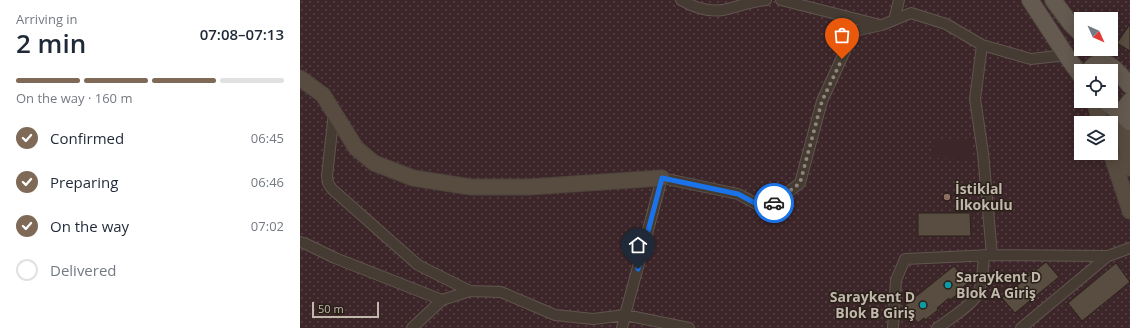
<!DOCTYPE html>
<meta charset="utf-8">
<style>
:root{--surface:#fff;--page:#f6f6f7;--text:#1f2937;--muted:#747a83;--line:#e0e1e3;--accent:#7f6a57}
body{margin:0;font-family:"Open Sans",sans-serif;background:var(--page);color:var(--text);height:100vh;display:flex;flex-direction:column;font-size:15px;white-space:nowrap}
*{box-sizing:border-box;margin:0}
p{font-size:13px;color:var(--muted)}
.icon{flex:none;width:22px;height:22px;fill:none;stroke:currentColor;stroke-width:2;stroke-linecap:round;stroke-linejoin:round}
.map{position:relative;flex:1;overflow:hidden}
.panel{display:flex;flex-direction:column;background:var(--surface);width:300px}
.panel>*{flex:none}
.needle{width:26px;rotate:135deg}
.fabs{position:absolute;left:774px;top:12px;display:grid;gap:8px}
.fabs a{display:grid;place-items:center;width:44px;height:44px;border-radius:0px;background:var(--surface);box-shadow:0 2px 10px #0003;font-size:20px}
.scale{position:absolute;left:12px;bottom:10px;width:67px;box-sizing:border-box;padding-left:4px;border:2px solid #c2b7ac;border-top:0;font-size:11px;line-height:14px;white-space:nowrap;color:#c2b7ac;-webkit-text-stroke:3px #292018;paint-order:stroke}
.pin{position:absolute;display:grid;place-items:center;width:34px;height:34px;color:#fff;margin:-41px -17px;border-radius:50% 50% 50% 0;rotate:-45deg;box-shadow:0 0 4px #0007}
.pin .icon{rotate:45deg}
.courier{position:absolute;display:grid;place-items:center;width:40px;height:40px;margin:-20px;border:3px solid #1a73e8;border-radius:50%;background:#fff;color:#222;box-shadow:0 1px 5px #0007}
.headline em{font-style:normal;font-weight:600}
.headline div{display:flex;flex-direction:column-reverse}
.headline{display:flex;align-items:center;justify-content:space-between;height:68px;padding:0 16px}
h1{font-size:26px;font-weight:600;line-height:30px}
.bar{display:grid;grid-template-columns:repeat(4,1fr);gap:6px 4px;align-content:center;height:48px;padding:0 16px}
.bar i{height:5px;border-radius:3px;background:var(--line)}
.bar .current{background:var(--accent)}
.bar p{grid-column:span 4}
ol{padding:0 16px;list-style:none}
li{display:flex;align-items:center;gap:12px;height:44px}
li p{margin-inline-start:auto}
li .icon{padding:4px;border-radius:50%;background:var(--accent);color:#fff;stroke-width:4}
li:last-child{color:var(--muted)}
li i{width:22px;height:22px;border:2px solid var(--line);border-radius:50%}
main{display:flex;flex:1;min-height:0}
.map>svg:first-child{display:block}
.grass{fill:url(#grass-dots);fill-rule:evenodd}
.park{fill:#3c262a}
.building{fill:#594c40;stroke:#2b221a}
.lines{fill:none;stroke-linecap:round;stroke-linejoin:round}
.street-casing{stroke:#60564d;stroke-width:12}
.secondary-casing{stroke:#4e443c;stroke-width:17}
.primary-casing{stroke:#4e443c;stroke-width:18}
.street{stroke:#453b32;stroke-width:10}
.secondary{stroke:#584c40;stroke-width:15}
.primary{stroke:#655a50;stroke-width:16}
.done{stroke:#90857b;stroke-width:4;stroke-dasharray:0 7.2}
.route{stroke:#1a73e8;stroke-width:5}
.education-dot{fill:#8d6e63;stroke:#292018;stroke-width:1.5}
.culture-dot{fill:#0f9aa8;stroke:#292018;stroke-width:1.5}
.labels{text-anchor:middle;stroke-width:3;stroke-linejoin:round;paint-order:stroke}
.poi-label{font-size:14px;font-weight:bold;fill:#c2b7ac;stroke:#292018;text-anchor:start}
</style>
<main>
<section class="panel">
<div class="headline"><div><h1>2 min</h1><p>Arriving in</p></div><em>07:08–07:13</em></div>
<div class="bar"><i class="current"></i><i class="current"></i><i class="current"></i><i></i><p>On the way · 160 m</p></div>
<ol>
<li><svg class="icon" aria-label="check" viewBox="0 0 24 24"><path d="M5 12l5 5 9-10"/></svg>Confirmed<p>06:45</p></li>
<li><svg class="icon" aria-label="check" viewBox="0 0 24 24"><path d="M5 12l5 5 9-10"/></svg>Preparing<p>06:46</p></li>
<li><svg class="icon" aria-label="check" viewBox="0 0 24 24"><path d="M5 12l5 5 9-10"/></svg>On the way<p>07:02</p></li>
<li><i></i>Delivered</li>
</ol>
</section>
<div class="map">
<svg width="830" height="328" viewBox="0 0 830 328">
<defs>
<pattern id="grass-dots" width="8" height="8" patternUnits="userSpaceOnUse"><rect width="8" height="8" fill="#3c262a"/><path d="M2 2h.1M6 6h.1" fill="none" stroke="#574346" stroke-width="1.8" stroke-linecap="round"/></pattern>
</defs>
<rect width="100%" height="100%" fill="#34291f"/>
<!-- grass -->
<path class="grass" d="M 0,0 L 830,0 L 830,328 L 0,328 ZM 781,19 L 811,19 L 811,49 L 781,49 ZM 781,71 L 811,71 L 811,101 L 781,101 ZM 781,123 L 811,123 L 811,153 L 781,153 Z"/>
<!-- park -->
<path class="park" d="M 634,139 L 673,140 L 672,159 L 633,158 Z"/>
<!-- building -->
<path class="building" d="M 830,24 L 830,51 L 817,43 Z
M 618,213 L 670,213 L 671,236 L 618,236 Z
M 746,262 L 759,277 L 715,313 L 702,298 Z
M 816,263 L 830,282 L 782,321 L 768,303 Z
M 654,266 L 668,283 L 662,288 L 663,290 L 650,300 L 649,298 L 637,308 L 638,310 L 625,320 L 624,318 L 618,323 L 604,306 Z"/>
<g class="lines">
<!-- street casing -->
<g class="street-casing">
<path id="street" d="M 381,0 C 393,7 408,12 423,10 C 437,7 451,1 466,0
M 481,0 L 580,25
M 594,20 L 599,0
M 682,45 L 675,99 L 683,153 L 692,255 L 808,256 L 830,248
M 34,112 L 27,176 L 28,183 L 32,189 L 118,265 L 170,291
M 0,242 L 4,243 L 35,258 L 142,300
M 112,328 L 142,300 L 170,291 L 201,292 L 255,315 L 293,319 L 325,315 L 362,178 L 438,194 L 466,209 L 500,183 L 522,101 L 554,31 L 582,25 L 611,13 L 646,24 L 682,45 L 731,59 L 766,55
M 322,328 L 325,315 L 389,328
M 593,328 L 596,280 L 605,259 L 692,255
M 637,328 C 647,321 672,305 677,295 C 683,285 683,266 684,255
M 721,328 L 808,256"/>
</g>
<!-- secondary casing -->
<g class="secondary-casing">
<path id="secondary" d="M 0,78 L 23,95 L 56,148 L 74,163 L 113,178 L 171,187 L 229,187 L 362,178
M 794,101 L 801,123
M 820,114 L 830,168
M 811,153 L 830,211"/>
</g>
<!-- primary casing -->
<g class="primary-casing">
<path id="primary" d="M 730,0 L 766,55 L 781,76
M 753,0 L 771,24 L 781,34
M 789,71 C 803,49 820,74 830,86
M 805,101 L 830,122
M 820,114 L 830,101"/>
</g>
<!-- street -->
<use href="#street" class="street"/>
<!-- secondary -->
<use href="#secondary" class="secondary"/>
<!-- primary -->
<use href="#primary" class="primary"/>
</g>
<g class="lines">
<!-- done -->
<path class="done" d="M 474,203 L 500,183 L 522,101 L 542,59"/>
<!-- route -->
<path class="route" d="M 338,269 L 362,178 L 438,194 L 466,209 L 474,203"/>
</g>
<!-- markers -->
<circle class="education-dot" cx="647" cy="197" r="4"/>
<g class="culture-dot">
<circle cx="648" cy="285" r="4"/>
<circle cx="623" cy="305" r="4"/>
</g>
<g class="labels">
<!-- poi labels -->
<g class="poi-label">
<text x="655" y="194">İstiklal<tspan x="655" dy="16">İlkokulu</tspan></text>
<text x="656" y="282">Saraykent D<tspan x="656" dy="16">Blok A Giriş</tspan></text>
<text x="615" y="302" text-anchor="end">Saraykent D<tspan x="615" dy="16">Blok B Giriş</tspan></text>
</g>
</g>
</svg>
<div class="fabs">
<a><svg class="needle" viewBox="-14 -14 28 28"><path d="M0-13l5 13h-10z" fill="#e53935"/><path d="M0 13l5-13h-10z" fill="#747a83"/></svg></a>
<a><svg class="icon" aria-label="locate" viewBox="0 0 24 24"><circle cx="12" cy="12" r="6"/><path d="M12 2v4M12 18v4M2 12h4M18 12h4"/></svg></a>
<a><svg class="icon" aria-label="layers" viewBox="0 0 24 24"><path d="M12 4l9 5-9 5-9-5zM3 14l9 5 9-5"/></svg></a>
</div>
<div class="scale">50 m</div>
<div class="pin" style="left:542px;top:59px;background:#ea580c"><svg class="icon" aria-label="bag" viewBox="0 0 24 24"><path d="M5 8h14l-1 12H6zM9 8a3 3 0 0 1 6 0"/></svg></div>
<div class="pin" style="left:338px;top:269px;background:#1f2937"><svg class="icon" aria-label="home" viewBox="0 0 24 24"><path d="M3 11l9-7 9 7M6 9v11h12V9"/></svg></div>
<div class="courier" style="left:474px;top:203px"><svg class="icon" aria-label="car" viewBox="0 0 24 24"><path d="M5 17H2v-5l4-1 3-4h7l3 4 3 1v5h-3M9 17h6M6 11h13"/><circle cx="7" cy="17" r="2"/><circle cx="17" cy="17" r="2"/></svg></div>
</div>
</main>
